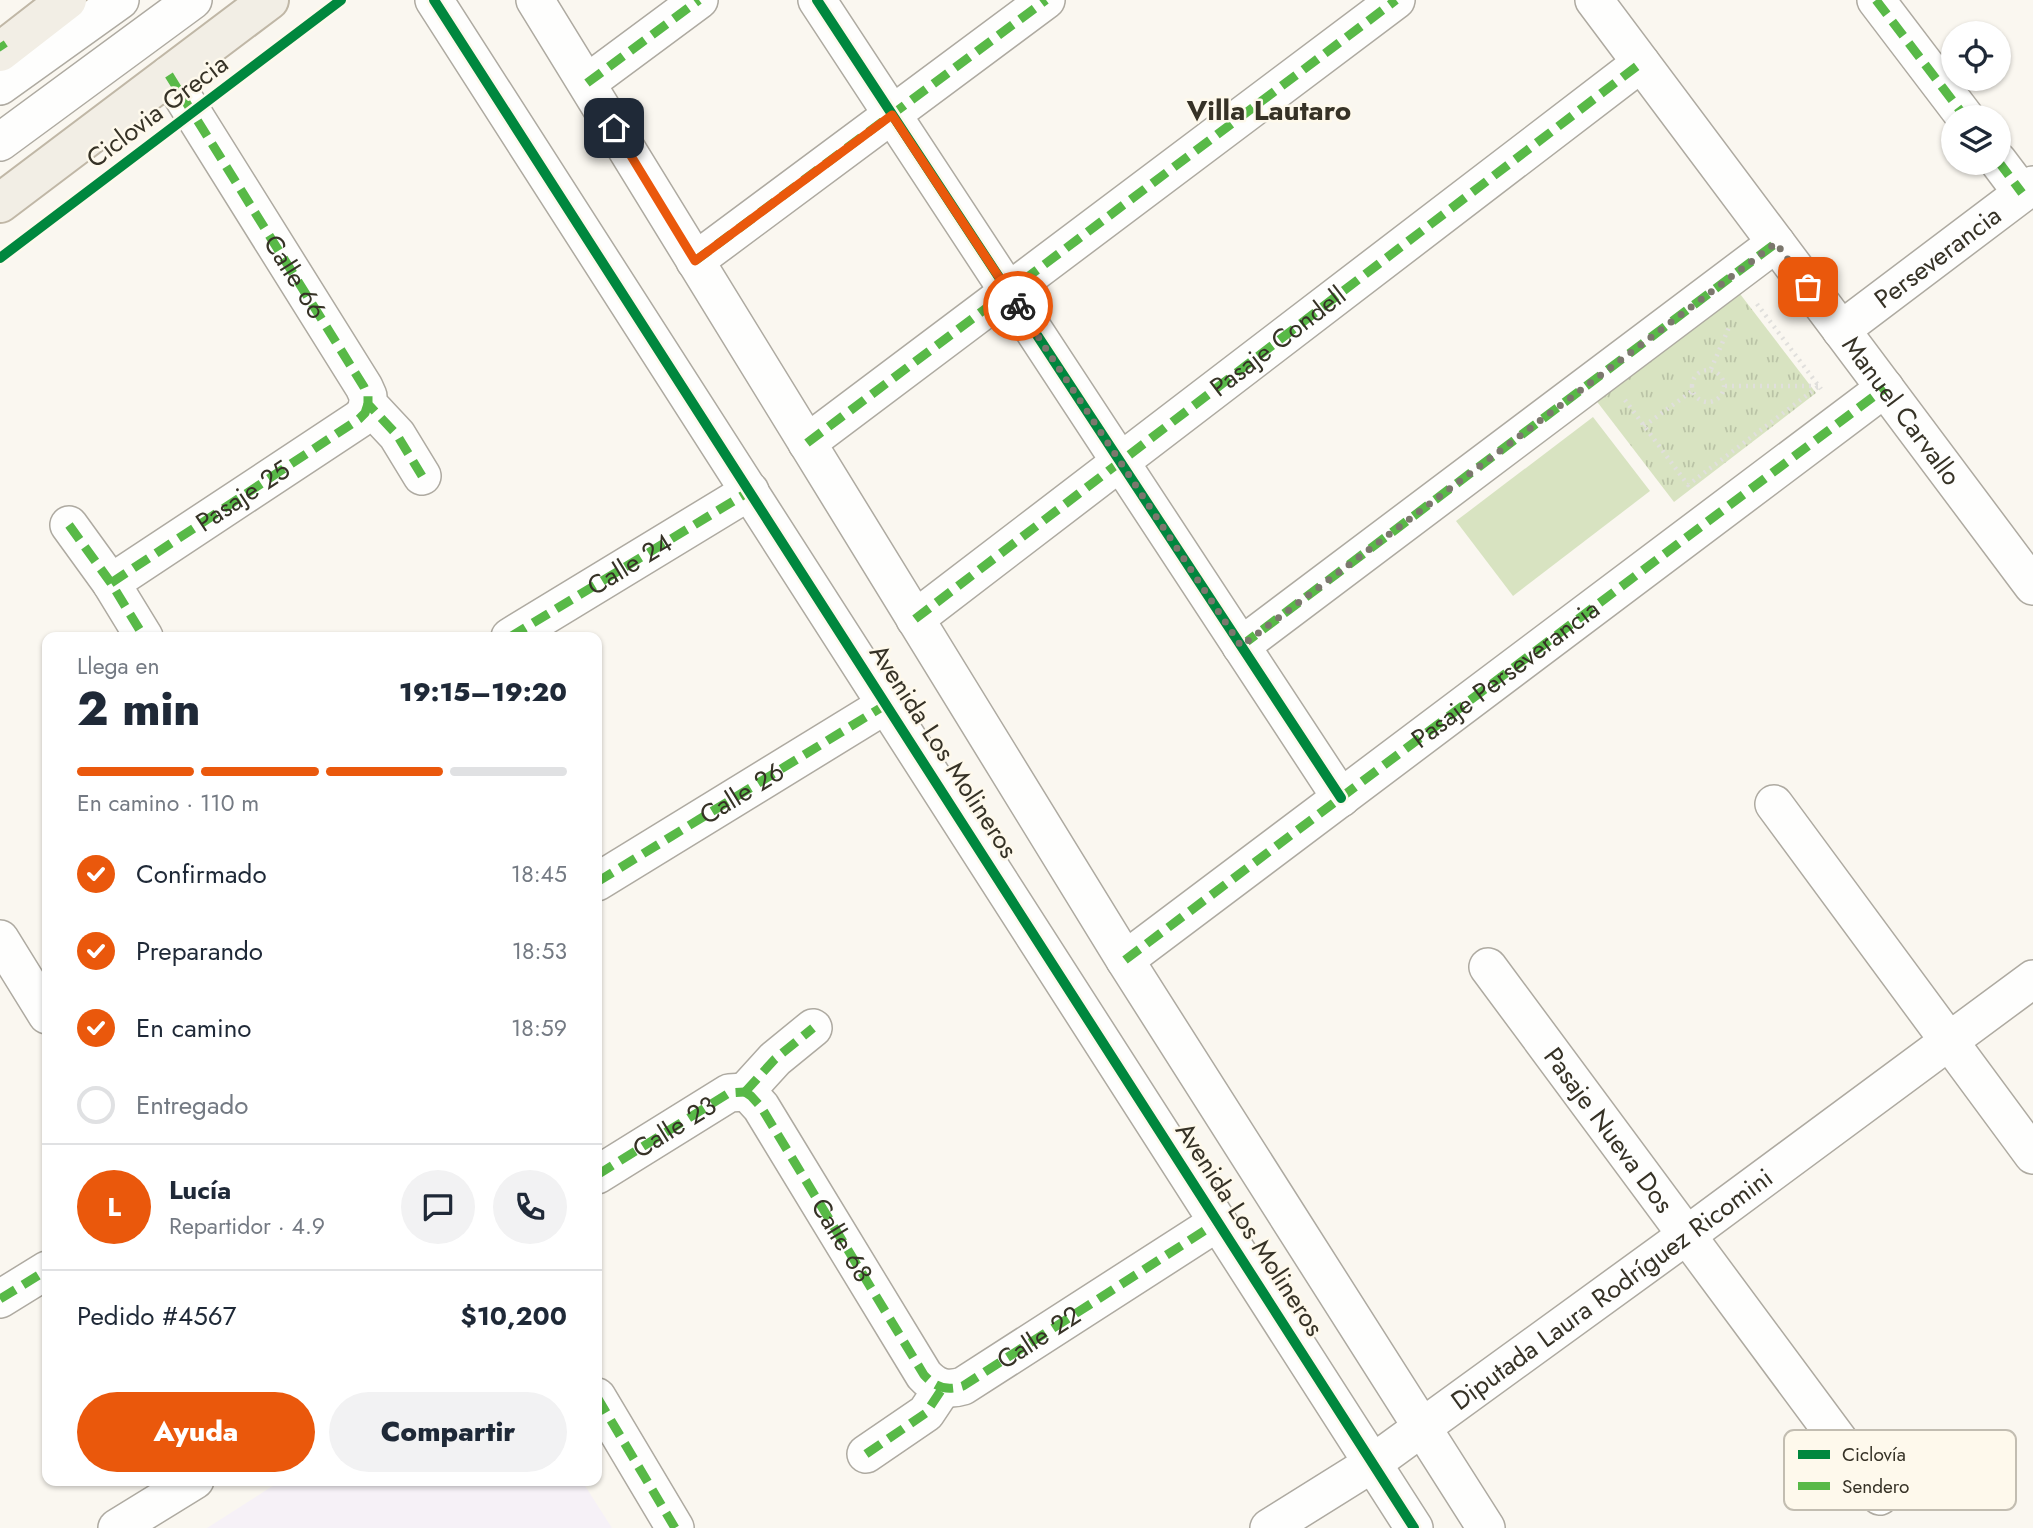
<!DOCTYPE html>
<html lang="es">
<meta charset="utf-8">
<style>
:root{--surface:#fff;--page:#f2f2f3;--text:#1f2937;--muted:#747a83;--line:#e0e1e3;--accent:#ea580c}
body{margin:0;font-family:Jost,sans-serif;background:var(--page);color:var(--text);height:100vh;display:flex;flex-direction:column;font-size:26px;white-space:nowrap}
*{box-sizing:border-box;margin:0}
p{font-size:23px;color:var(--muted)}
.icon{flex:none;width:38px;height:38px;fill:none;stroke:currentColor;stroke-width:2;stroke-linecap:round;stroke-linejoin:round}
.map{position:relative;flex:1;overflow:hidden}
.drawer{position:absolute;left:42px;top:632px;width:560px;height:854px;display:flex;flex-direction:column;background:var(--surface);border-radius:14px;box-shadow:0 2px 5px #0004}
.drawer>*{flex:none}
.tools{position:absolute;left:1941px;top:21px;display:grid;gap:14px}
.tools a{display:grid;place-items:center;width:70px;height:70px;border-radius:50%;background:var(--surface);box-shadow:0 2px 5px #0004;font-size:35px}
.pin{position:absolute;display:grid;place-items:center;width:60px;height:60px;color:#fff;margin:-30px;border-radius:14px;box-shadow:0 4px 10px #0006}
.courier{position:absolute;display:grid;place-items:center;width:70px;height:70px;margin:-35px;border:5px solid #ea580c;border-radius:50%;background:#fff;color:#222;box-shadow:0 2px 9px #0007}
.head em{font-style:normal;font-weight:800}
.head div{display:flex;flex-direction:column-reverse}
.head{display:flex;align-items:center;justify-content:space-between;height:119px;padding:0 35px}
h1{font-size:46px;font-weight:800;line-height:52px}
.bar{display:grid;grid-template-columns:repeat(4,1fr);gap:10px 7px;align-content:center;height:84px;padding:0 35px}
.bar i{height:9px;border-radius:5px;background:var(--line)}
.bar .active{background:var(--accent)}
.bar p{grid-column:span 4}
.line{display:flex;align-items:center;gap:18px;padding:0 35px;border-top:2px solid var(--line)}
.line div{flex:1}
.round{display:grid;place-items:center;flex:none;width:74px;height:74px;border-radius:37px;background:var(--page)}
ol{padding:0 35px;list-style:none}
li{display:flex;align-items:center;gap:21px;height:77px}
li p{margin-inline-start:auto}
li .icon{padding:7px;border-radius:50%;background:var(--accent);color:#fff;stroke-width:4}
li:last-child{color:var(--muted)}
li i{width:38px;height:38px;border:4px solid var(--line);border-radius:50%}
.button{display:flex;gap:14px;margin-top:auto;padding:14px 35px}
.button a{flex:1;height:80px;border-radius:42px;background:var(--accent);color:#fff;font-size:28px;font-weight:800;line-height:80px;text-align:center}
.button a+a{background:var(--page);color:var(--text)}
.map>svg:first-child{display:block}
.education{fill:#f6f1f7}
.grass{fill:url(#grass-tufts)}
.garden{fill:#d8e3c1}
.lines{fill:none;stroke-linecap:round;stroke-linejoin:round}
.minor-casing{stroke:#aeaaa1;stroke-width:40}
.major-casing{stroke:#c0b7a6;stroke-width:42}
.path{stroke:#e0dfdc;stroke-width:4.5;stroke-dasharray:2 5;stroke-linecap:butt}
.minor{stroke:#fefefd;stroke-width:37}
.major{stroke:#f2eee5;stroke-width:38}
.quiet{stroke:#58b947;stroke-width:9;stroke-dasharray:18 9;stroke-linecap:butt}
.cycleway-casing{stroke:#fef9ec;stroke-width:15}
.cycleway{stroke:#00873e;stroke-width:10}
.done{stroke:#7b776d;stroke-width:7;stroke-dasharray:0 12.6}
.route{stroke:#ea580c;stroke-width:9}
.labels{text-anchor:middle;stroke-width:5;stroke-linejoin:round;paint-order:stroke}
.street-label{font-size:26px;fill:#363226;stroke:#fef9ec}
.neighbourhood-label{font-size:28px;font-weight:bold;fill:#363226;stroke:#fef9ec}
.key{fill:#fef9ec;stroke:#c2bdb1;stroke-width:2}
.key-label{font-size:19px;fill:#363226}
</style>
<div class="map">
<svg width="2033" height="1528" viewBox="0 0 2033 1528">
<defs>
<pattern id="grass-tufts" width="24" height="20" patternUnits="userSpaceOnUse" patternTransform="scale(1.75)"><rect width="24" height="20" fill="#d8e3c1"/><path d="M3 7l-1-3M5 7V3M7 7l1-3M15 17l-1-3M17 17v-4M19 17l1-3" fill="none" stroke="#bac3a6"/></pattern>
</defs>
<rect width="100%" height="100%" fill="#faf7f0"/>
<!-- education -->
<path class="education" d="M 282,1480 L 582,1481 L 612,1528 L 207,1528 Z"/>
<!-- grass -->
<path class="grass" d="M 1737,290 L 1816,393 L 1674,502 L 1595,399 Z"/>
<!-- garden -->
<path class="garden" d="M 1593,417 L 1650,491 L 1513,596 L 1456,521 Z"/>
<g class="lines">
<!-- minor casing -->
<g class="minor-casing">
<g id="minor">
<path d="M 434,0 L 1414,1528"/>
<path d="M 535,0 L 1125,960 L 1486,1528"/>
<path d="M 817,0 L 1341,798"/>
<path id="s1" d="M 1594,0 L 2033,586"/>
<path d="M 1876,0 L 1965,117"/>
<path id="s2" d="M 169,75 L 364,387 L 368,396 L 368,404 L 397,435 L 422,476"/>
<path d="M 587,83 L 699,0"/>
<path d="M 0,86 L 120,0"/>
<path d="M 0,142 L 193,0"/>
<path d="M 1998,161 L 2022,193"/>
<path d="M 695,261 L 1046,0"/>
<path id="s3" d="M 1841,330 L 2033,185"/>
<path d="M 807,443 L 1396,0"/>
<path d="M 69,525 L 111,583 L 144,637"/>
<path d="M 111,583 L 359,419 L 365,413 L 368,404"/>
<path d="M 915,619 L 1641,63"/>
<path id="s4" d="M 510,637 L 750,491"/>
<path d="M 1241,646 L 1776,243"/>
<path d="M 1774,804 L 2033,1155"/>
<path id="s5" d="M 597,882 L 887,704"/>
<path d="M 0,939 L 47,1015"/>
<path d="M 1125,960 L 1885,388"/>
<path id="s6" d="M 1488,967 L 1880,1496"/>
<path id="s7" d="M 745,1092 L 751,1096 L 761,1107 L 924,1375 C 936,1388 947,1391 963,1386 L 1218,1222"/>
<path d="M 745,1092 L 775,1059 L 813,1028"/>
<path id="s8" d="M 597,1175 L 729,1093 L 745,1092"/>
<path d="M 0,1299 L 47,1270"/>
<path d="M 597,1397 L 675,1528"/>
<path d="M 866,1454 L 926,1413 L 942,1389"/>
<path d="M 117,1528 L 195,1480"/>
<path id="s9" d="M 1269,1528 L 1373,1463 L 1687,1235 L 2033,979"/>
</g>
</g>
<!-- major casing -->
<g class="major-casing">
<path id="major" d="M 0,52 L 67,0
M 0,203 L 269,0"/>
</g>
<!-- path -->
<path class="path" d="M 1757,304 L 1821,389
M 1711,369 L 1730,325
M1692 386a16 16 0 1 1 32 0a16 16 0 1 1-32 0Z
M 1725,386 L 1818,386
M 1625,400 L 1688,485 L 1819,386
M 1644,426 L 1692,391"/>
<!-- minor -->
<use href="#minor" class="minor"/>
<!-- major -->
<use href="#major" class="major"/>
<!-- quiet -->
<g class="quiet">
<path d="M 1876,0 L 1965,117"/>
<path d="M 0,43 L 4,49"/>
<path d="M 169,75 L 364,387 L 368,396 L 368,404 L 397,435 L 422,476"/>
<path d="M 587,83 L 699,0"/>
<path d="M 1998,161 L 2022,193"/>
<path d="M 695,261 L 1046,0"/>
<path d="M 807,443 L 1396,0"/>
<path d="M 69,525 L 111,583 L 144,637"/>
<path id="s10" d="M 111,583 L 359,419 L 365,413 L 368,404"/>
<path id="s11" d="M 915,619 L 1641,63"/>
<path d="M 510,637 L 750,491"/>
<path d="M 1241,646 L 1776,243"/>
<path d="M 597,882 L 887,704"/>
<path id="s12" d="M 1125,960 L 1885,388"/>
<path d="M 745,1092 L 751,1096 L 761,1107 L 924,1375 C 936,1388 947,1391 963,1386 L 1218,1222"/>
<path d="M 745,1092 L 775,1059 L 813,1028"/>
<path d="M 597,1175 L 729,1093 L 745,1092"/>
<path d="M 0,1299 L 47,1270"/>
<path d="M 597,1397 L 675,1528"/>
<path d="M 866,1454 L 926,1413 L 942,1389"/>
</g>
<!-- cycleway casing -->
<g class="cycleway-casing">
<path id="cycleway" d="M 434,0 L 1414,1528
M 817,0 L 1341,798
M 0,258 L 341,0"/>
</g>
<!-- cycleway -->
<use href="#cycleway" class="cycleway"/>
</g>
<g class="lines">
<!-- done -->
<path class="done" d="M 1018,306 L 1241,646 L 1776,243 L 1808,287"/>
<!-- route -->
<path class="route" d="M 614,128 L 695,261 L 892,115 L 1018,306"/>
</g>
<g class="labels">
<!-- street labels -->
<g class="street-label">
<text transform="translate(157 111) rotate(-37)" y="9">Ciclovia Grecia</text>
<text dy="9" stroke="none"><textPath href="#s3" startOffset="121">Perseverancia</textPath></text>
<text dy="9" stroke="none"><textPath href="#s2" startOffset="238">Calle 66</textPath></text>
<text dy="9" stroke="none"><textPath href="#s11" startOffset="457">Pasaje Condell</textPath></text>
<text dy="9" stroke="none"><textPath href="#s1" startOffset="513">Manuel Carvallo</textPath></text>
<text dy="9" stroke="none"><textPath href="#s10" startOffset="158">Pasaje 25</textPath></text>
<text dy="9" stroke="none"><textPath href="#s4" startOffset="140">Calle 24</textPath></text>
<text dy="9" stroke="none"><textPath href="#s12" startOffset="476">Pasaje Perseverancia</textPath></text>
<text transform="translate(944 751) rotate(57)" y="9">Avenida Los Molineros</text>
<text dy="9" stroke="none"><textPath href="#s5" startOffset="170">Calle 26</textPath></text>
<text dy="9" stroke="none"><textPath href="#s8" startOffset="91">Calle 23</textPath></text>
<text dy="9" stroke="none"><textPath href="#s6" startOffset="203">Pasaje Nueva Dos</textPath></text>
<text transform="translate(1250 1229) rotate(57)" y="9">Avenida Los Molineros</text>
<text dy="9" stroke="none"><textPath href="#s7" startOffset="178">Calle 68</textPath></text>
<text dy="9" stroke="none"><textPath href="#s9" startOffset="418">Diputada Laura Rodríguez Ricomini</textPath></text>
<text dy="9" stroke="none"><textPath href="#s7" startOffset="469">Calle 22</textPath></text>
</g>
<!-- neighbourhood labels -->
<g class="neighbourhood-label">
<text x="1269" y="120">Villa Lautaro</text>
</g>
</g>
<!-- legend -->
<rect x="1784" y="1430" width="232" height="80" rx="10" class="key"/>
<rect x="1798" y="1450" width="32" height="9" fill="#00873e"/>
<rect x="1798" y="1482" width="32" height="8" fill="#58b947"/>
<g class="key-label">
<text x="1842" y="1461">Ciclovía</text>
<text x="1842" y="1493">Sendero</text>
</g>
</svg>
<div class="tools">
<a><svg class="icon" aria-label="locate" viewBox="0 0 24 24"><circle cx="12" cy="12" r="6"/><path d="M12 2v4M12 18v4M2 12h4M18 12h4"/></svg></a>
<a><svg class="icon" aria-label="layers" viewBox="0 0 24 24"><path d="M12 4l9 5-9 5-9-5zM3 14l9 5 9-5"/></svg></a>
</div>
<div class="pin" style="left:1808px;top:287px;background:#ea580c"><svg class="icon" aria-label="bag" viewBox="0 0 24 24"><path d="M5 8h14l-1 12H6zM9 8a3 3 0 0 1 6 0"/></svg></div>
<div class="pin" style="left:614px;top:128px;background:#1f2937"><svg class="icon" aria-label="home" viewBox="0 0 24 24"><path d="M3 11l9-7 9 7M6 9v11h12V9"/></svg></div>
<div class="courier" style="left:1018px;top:306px"><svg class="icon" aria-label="bike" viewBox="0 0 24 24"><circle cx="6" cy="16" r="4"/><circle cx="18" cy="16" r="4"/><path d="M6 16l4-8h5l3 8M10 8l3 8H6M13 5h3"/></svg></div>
<section class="drawer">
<div class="head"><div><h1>2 min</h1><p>Llega en</p></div><em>19:15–19:20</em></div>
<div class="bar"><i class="active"></i><i class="active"></i><i class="active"></i><i></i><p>En camino · 110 m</p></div>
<ol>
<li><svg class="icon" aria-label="check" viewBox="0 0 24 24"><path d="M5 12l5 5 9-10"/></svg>Confirmado<p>18:45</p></li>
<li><svg class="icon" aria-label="check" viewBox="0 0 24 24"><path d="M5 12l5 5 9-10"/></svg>Preparando<p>18:53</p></li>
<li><svg class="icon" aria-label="check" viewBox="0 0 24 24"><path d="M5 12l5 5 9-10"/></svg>En camino<p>18:59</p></li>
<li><i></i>Entregado</li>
</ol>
<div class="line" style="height:126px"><b class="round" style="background:var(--accent);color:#fff">L</b><div><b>Lucía</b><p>Repartidor · 4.9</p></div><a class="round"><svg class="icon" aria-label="chat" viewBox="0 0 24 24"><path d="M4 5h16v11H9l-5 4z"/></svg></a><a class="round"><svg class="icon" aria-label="phone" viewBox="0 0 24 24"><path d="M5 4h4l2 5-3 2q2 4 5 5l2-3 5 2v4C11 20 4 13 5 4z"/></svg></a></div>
<div class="line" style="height:91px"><div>Pedido #4567</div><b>$10,200</b></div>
<div class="button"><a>Ayuda</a><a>Compartir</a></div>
</section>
</div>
